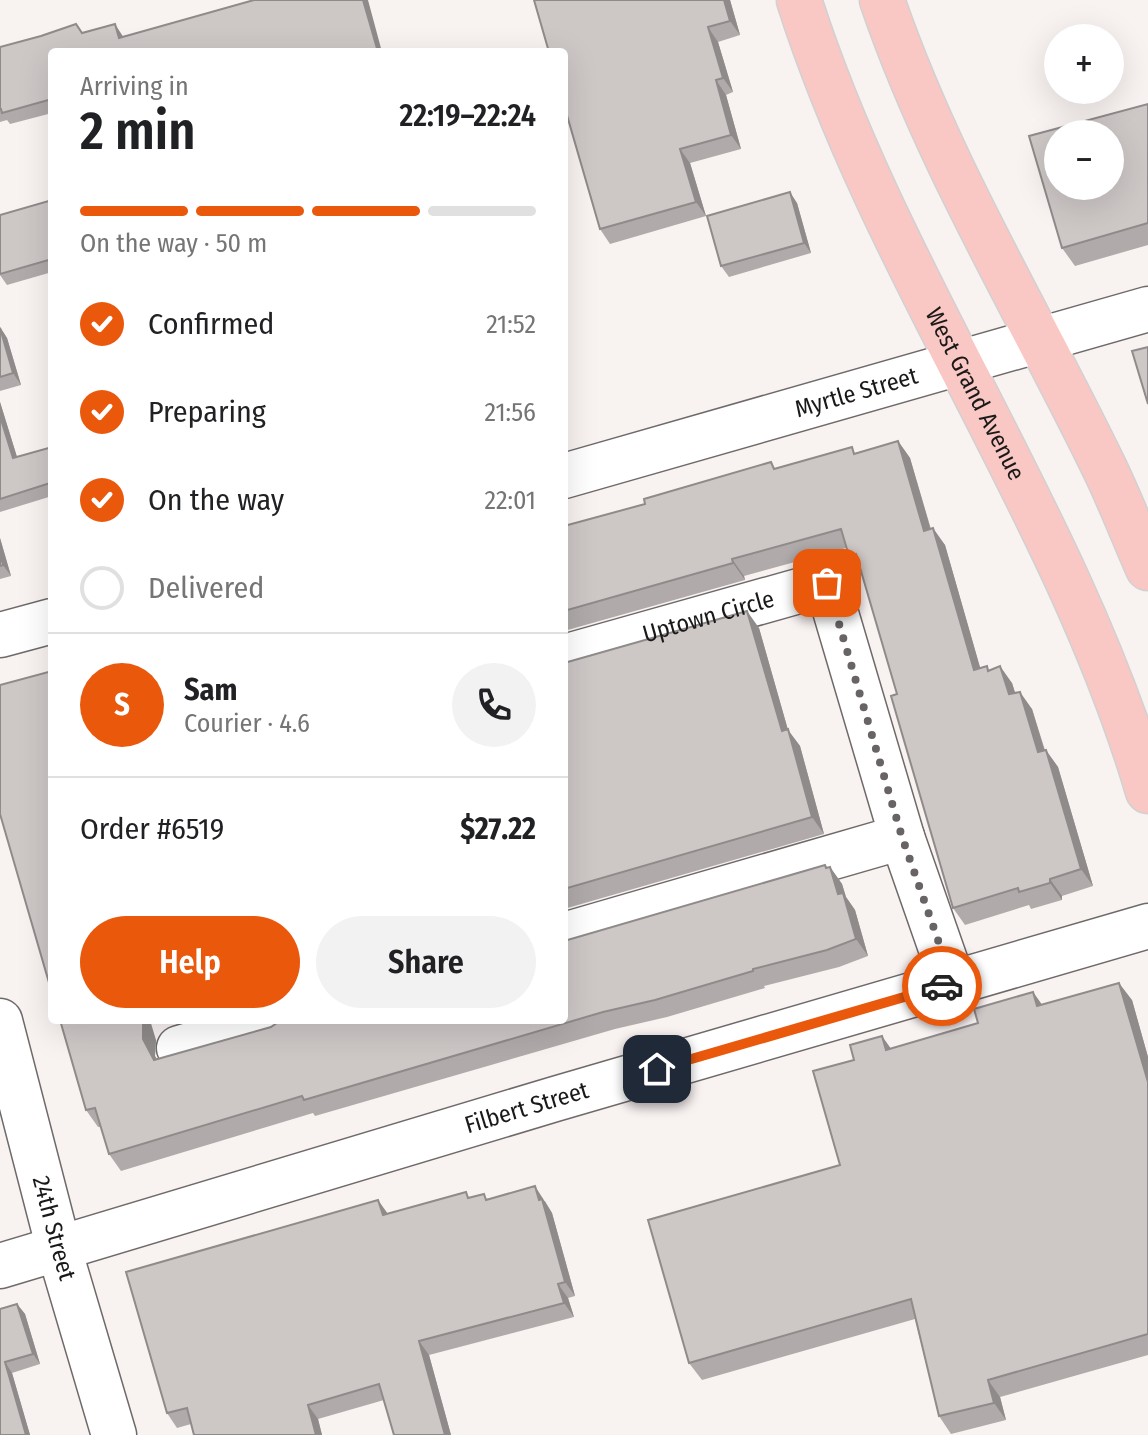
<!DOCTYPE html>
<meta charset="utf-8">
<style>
:root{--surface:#fff;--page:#f2f2f2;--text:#202124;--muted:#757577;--line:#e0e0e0;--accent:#ea580c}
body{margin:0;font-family:"Fira Sans Condensed",sans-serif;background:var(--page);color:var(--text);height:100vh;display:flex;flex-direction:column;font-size:30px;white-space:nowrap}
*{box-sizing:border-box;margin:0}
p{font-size:26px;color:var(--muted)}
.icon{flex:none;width:44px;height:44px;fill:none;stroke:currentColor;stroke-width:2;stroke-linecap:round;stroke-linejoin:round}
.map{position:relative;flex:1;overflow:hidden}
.drawer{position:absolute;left:48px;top:48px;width:520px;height:976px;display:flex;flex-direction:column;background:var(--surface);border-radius:8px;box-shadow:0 8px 32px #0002}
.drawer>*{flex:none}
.fabs{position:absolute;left:1044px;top:24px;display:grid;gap:16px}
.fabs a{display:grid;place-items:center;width:80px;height:80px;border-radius:50%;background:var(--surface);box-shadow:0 8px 32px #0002;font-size:40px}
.pin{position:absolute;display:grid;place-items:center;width:68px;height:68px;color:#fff;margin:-34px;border-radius:16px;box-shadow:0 4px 12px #0006}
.courier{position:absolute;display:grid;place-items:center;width:80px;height:80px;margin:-40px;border:6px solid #ea580c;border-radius:50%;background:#fff;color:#222;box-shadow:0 2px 10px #0007}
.headline em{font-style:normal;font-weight:600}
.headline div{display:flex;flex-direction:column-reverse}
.headline{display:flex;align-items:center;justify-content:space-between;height:136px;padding:0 32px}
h1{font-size:52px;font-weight:600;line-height:60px}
.bar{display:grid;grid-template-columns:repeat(4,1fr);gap:12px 8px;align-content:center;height:96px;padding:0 32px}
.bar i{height:10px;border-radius:6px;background:var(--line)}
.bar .on{background:var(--accent)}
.bar p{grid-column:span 4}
.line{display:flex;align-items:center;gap:20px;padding:0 32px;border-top:2px solid var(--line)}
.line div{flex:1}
.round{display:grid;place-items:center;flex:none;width:84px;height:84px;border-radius:42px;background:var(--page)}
ol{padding:0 32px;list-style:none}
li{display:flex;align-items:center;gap:24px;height:88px}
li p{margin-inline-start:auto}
li .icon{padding:8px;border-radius:50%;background:var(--accent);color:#fff;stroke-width:4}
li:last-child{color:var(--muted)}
li i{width:44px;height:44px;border:4px solid var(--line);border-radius:50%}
.button{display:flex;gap:16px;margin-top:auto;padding:16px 32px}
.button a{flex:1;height:92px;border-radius:48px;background:var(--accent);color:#fff;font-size:32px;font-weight:600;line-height:92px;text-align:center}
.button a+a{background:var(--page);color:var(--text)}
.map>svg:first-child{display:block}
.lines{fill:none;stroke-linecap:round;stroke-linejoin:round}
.minor-casing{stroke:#6f6a69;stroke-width:47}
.major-casing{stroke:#d1d1d1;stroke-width:47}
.minor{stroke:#fff;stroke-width:44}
.major{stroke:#f9c8c4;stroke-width:44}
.wall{fill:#b0abaa}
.shaded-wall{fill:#908b8b}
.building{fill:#cdc7c6;stroke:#908b8b;stroke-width:2;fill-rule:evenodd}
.done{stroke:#686464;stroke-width:8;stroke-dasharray:0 14.4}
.route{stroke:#ea580c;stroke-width:10}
.labels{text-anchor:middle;stroke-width:8;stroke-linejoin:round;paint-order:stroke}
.street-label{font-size:24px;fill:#1a1818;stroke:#f8f2f1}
</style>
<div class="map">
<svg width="1148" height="1435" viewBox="0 0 1148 1435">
<rect width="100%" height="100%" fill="#f8f2f1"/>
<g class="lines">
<!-- minor casing -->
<g class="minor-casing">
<g id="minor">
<path id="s1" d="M 564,476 L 1148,309"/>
<path d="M 0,635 L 52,621"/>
<path id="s2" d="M 564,657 L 827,583 L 902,837 L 564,935"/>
<path d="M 902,837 L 953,983"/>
<path id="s3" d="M 0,1021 L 59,1249 L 114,1435"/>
<path d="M 179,1048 L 275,1020"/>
<path id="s4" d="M 0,1266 L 555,1099 L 1148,926"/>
</g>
</g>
<!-- major casing -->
<g class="major-casing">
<g id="major">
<path id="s5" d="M 799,0 C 887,276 1066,513 1148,791"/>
<path d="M 882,0 C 938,164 1029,312 1104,467 C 1120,500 1133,534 1148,568"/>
</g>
</g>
<!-- minor -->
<use href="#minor" class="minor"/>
<!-- major -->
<use href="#major" class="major"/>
</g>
<!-- wall -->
<path class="wall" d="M 368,0 L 52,52 L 52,113 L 10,124 L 7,120 L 0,122 L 0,47 L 82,33 L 122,35 L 123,36 Z
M 730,0 L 740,35 L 718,42 L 733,92 L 726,95 L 741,149 L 690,163 L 706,216 L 610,244 L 600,229 L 564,105 Z
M 1148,104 L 1148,245 L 1075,266 L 1062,248 Z
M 52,200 L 52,272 L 7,285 L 0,275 L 0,215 Z
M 797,203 L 811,253 L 729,277 L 721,266 Z
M 0,327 L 7,338 L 21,385 L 0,391 Z
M 0,402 L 17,457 L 52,447 L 52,496 L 0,512 Z
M 898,441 L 910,458 L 931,529 L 945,545 L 980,668 L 990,670 L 1012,683 L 1015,693 L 1032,709 L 1045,750 L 1058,767 L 1093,886 L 1062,896 L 1062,900 L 1031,909 L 1029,905 L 965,925 L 953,908 L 897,694 L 861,573 L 849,556 L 846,548 L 744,576 L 745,580 L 564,631 L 564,526 L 776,468 L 856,453 Z
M 0,538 L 11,576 L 0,579 Z
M 759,628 L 788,730 L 800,746 L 824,834 L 564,909 L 564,663 Z
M 825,865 L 827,868 L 830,867 L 842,884 L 846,897 L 855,910 L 868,956 L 839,967 L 764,986 L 765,988 L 667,1017 L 615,1029 L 315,1116 L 313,1113 L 121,1171 L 109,1154 L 101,1127 L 98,1127 L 86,1110 L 156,1040 L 155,1056 L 157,1059 L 564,1020 Z
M 1033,992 L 1042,1005 L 1132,1000 L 1148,1057 L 1148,1355 L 1000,1397 L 1006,1420 L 951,1434 L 939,1416 L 915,1319 L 702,1380 L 689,1363 L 840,1165 L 854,1060 L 978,1023 Z
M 469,1198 L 545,1201 L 552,1213 L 575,1296 L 568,1298 L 574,1317 L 429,1355 L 451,1435 L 394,1435 L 384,1400 L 318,1419 L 322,1435 L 194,1435 L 191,1424 L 177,1428 L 167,1413 L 388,1213 Z
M 17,1304 L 25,1314 L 40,1364 L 12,1373 L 30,1435 L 0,1435 L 0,1309 Z"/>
<!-- shaded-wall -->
<path class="shaded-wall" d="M 363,0 L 368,0 L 382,52 L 378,52 Z
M 724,0 L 730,0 L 740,35 L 730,21 Z
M 115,24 L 122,35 L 126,49 L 119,38 Z
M 708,27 L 718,42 L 733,92 L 723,78 Z
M 716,80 L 726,95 L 741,149 L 731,135 Z
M 680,149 L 690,163 L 706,216 L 696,202 Z
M 790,192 L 797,203 L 811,253 L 804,243 Z
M 0,327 L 7,338 L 21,385 L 13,373 Z
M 0,402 L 21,470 L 13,458 L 0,416 Z
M 898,441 L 910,458 L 936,548 L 924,531 Z
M 933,528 L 945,545 L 986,688 L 974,670 Z
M 0,538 L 11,576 L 3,565 L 0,553 Z
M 732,559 L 744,576 L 745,580 L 733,563 Z
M 747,611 L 759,628 L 788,730 L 800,746 L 824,834 L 812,817 L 782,731 Z
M 1000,666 L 1012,683 L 1021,711 L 1009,694 Z
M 1020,692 L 1032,709 L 1050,769 L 1038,752 Z
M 1046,750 L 1058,767 L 1093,886 L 1081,869 Z
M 825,865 L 833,875 L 830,867 L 842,884 L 846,897 L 855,910 L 868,956 L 856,939 Z
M 1050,879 L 1062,896 L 1062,900 L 1050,883 Z
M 1119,983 L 1132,1000 L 1148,1057 L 1148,1082 Z
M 1033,992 L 1045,1009 L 1037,1006 Z
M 143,1020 L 150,1020 L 156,1040 L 155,1056 L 166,1077 L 154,1060 L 143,1039 Z
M 882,1036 L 894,1053 L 886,1050 Z
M 535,1186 L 552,1213 L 575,1296 L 565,1282 Z
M 378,1200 L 388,1214 L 383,1215 Z
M 558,1284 L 568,1298 L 574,1317 L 564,1303 Z
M 17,1304 L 25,1314 L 40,1364 L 33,1354 Z
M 419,1341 L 429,1355 L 451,1435 L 445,1435 Z
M 5,1362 L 12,1373 L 30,1435 L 26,1435 Z
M 988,1380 L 1000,1397 L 1006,1420 L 994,1403 Z
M 308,1405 L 318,1419 L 322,1435 L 316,1435 Z"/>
<!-- building -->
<path class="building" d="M 254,0 L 363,0 L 378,52 L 52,52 L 52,99 L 2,113 L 1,109 L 0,109 L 0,47 L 41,36 L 76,24 L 82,33 L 115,24 L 119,38 Z
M 534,0 L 724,0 L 730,21 L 708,27 L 723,78 L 716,80 L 731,135 L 680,149 L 696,202 L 600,229 L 564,105 L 564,52 L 549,52 Z
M 1148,104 L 1148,223 L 1062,248 L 1029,136 ZM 1058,134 L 1110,134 L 1110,186 L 1058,186 Z
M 790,192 L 804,243 L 721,266 L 707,216 Z
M 52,200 L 52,259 L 0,274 L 0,215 Z
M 0,328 L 13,373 L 0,377 Z
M 1148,347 L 1148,404 L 1132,351 Z
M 0,416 L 13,458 L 52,447 L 52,491 L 50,483 L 0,499 Z
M 898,441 L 924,531 L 933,528 L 974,670 L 987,666 L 988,671 L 1000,666 L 1009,694 L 1020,692 L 1038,752 L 1046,750 L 1081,869 L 1050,879 L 1050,883 L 1019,892 L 1018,888 L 953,908 L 891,696 L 897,694 L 856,554 L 849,556 L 841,529 L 732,559 L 733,563 L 564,611 L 564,526 L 645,504 L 644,499 L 771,462 L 774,469 L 852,447 L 854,454 Z
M 0,553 L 3,565 L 0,566 Z
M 747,611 L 782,731 L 788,729 L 812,817 L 564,889 L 564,663 Z
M 52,671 L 52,993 L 0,814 L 0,685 Z
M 825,865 L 826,868 L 830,867 L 838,894 L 843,893 L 856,939 L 827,950 L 753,969 L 753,971 L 655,1000 L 603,1012 L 304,1100 L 302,1096 L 109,1154 L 95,1108 L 86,1110 L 60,1020 L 143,1020 L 143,1039 L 154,1060 L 271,1027 L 281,1020 L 564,1020 L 564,941 Z
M 1119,983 L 1148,1082 L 1148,1334 L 988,1380 L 994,1403 L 939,1416 L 911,1299 L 689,1363 L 648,1220 L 840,1165 L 813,1071 L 854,1060 L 850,1045 L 882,1036 L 886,1050 L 978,1023 L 974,1009 L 1033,992 L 1037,1006 Z
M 535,1186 L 539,1200 L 542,1199 L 565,1282 L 558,1284 L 564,1303 L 419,1341 L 445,1435 L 394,1435 L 379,1384 L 308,1405 L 316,1435 L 194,1435 L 187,1408 L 167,1413 L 126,1272 L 378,1200 L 383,1215 L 466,1192 L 468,1198 L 484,1194 L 486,1200 Z
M 17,1304 L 33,1354 L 5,1362 L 26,1435 L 0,1435 L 0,1309 Z"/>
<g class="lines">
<!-- done -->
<path class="done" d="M 827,583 L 902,837 L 953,983 L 942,986"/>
<!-- route -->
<path class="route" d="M 657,1069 L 942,986"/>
</g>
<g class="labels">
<!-- street labels -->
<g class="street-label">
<text dy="8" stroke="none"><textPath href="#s1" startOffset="304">Myrtle Street</textPath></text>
<text dy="8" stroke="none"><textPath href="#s5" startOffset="432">West Grand Avenue</textPath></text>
<text dy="8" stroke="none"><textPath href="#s2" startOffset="150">Uptown Circle</textPath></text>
<text dy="8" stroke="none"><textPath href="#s4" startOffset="550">Filbert Street</textPath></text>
<text dy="8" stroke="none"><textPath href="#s3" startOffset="214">24th Street</textPath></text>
</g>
</g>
</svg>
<div class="fabs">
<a>+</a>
<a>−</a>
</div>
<div class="pin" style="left:827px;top:583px;background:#ea580c"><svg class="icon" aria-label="bag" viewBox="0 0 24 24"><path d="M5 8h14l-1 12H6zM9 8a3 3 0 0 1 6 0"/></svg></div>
<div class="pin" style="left:657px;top:1069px;background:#1f2937"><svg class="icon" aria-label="home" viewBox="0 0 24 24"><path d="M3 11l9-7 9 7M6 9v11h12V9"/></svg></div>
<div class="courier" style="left:942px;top:986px"><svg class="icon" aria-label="car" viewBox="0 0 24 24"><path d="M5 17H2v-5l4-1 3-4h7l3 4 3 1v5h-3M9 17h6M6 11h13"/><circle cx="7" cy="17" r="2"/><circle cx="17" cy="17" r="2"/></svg></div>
<section class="drawer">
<div class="headline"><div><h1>2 min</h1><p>Arriving in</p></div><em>22:19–22:24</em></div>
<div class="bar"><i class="on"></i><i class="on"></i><i class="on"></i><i></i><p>On the way · 50 m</p></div>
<ol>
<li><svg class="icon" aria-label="check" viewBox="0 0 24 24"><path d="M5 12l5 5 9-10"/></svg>Confirmed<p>21:52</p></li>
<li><svg class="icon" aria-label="check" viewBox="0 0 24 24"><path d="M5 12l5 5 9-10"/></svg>Preparing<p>21:56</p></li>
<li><svg class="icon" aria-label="check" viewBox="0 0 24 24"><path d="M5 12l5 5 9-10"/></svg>On the way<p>22:01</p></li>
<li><i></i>Delivered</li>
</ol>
<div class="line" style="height:144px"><b class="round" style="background:var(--accent);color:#fff">S</b><div><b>Sam</b><p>Courier · 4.6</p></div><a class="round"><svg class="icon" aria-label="phone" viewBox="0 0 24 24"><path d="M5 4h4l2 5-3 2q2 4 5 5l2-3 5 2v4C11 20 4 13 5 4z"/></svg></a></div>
<div class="line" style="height:104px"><div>Order #6519</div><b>$27.22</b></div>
<div class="button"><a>Help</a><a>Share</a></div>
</section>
</div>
